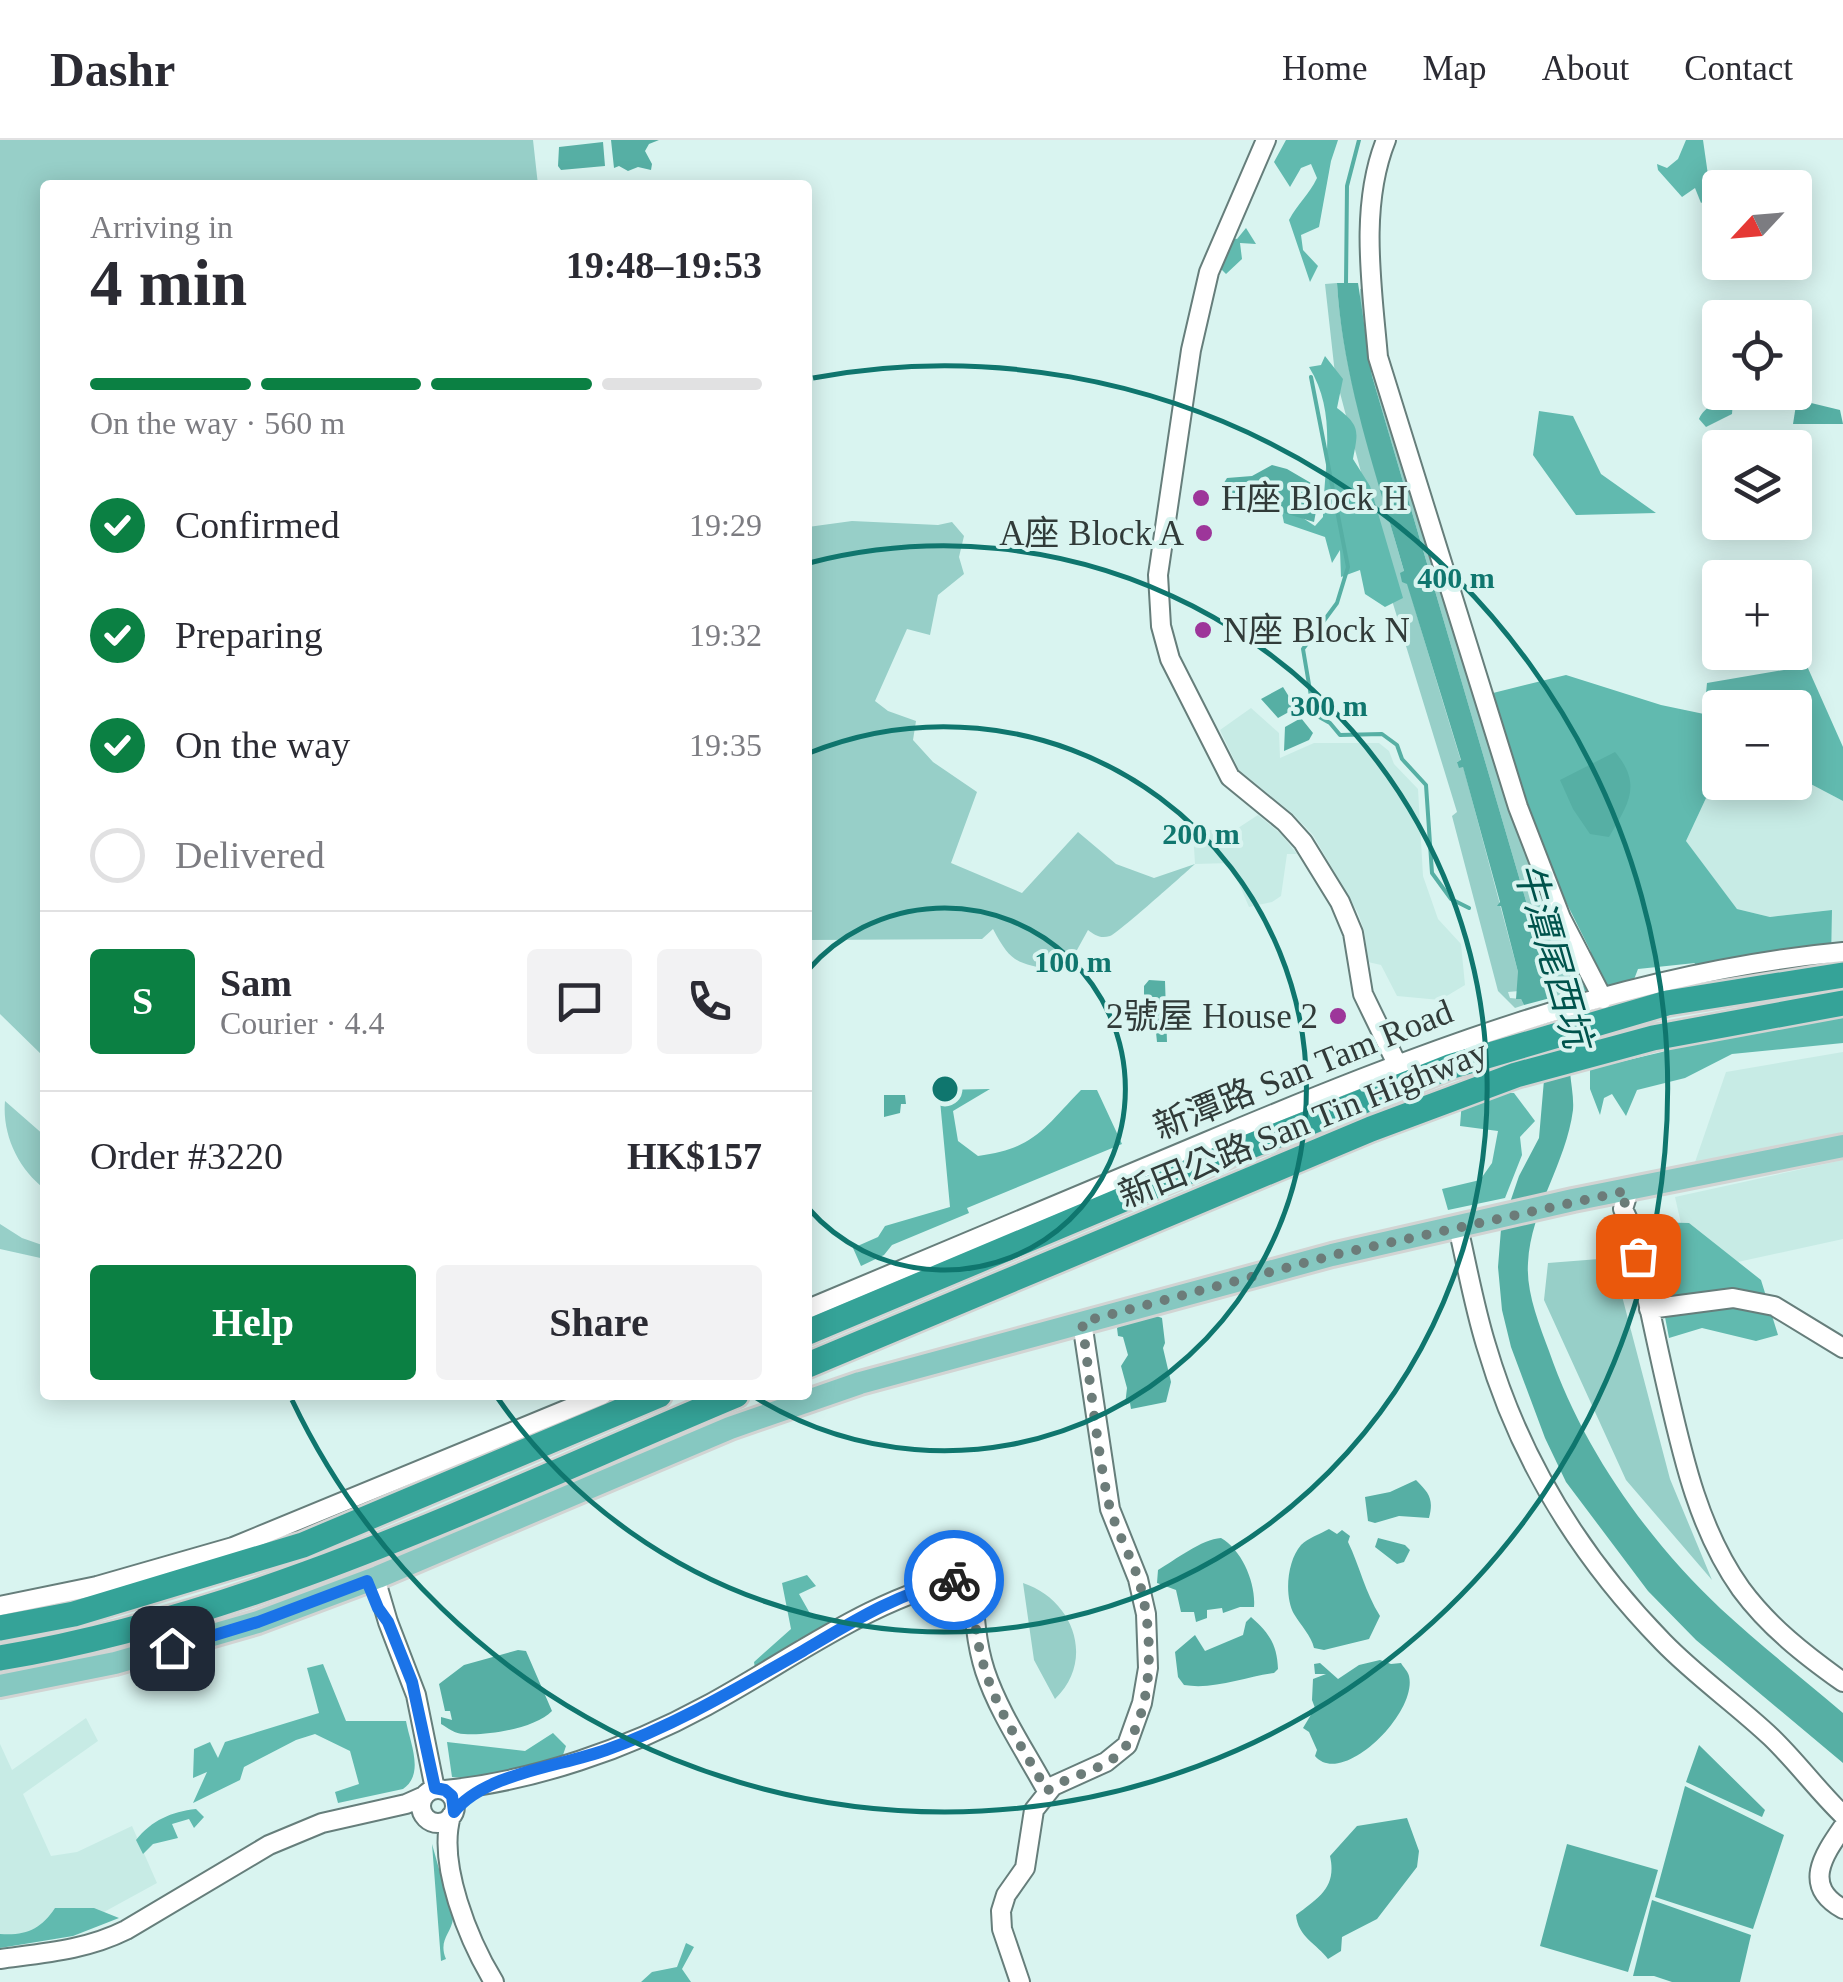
<!DOCTYPE html>
<meta charset="utf-8">
<style>
:root{--surface:#fff;--page:#f2f2f3;--text:#2b2b33;--muted:#7c7c81;--line:#e1e1e2;--accent:#0b8043}
body{margin:0;font-family:"Times New Roman","Noto Sans TC",serif;background:var(--page);color:var(--text);height:100vh;display:flex;flex-direction:column;font-size:38px;white-space:nowrap}
*{box-sizing:border-box;margin:0}
p{font-size:32px;color:var(--muted)}
.icon{flex:none;width:55px;height:55px;fill:none;stroke:currentColor;stroke-width:2;stroke-linecap:round;stroke-linejoin:round}
.map{position:relative;flex:1;overflow:hidden}
.details{position:absolute;left:40px;top:40px;width:772px;height:1220px;display:flex;flex-direction:column;background:var(--surface);border-radius:10px;box-shadow:0 5px 25px #0003}
.details>*{flex:none}
.needle{width:65px;rotate:244deg}
.tools{position:absolute;left:1702px;top:30px;display:grid;gap:20px}
.tools a{display:grid;place-items:center;width:110px;height:110px;border-radius:10px;background:var(--surface);box-shadow:0 5px 25px #0003;font-size:50px}
.pin{position:absolute;display:grid;place-items:center;width:85px;height:85px;color:#fff;margin:-42px;border-radius:20px;box-shadow:0 5px 15px #0006}
.courier{position:absolute;display:grid;place-items:center;width:100px;height:100px;margin:-50px;border:8px solid #1a73e8;border-radius:50%;background:#fff;color:#222;box-shadow:0 2px 12px #0007}
.overview em{font-style:normal;font-weight:800}
.overview div{display:flex;flex-direction:column-reverse}
.overview{display:flex;align-items:center;justify-content:space-between;height:170px;padding:0 50px}
h1{font-size:65px;font-weight:800;line-height:75px}
.bar{display:grid;grid-template-columns:repeat(4,1fr);gap:15px 10px;align-content:center;height:120px;padding:0 50px}
.bar i{height:12px;border-radius:8px;background:var(--line)}
.bar .active{background:var(--accent)}
.bar p{grid-column:span 4}
.line{display:flex;align-items:center;gap:25px;padding:0 50px;border-top:2px solid var(--line)}
.line div{flex:1}
.round{display:grid;place-items:center;flex:none;width:105px;height:105px;border-radius:10px;background:var(--page)}
ol{padding:0 50px;list-style:none}
li{display:flex;align-items:center;gap:30px;height:110px}
li p{margin-inline-start:auto}
li .icon{padding:10px;border-radius:50%;background:var(--accent);color:#fff;stroke-width:4}
li:last-child{color:var(--muted)}
li i{width:55px;height:55px;border:5px solid var(--line);border-radius:50%}
.primary-button{display:flex;gap:20px;margin-top:auto;padding:20px 50px}
.primary-button a{flex:1;height:115px;border-radius:10px;background:var(--accent);color:#fff;font-size:40px;font-weight:800;line-height:115px;text-align:center}
.primary-button a+a{background:var(--page);color:var(--text)}
header{display:flex;align-items:center;gap:60px;box-sizing:border-box;height:140px;padding:0 50px;background:var(--surface);border-bottom:2px solid var(--line)}
header strong{font-size:48px}
nav{display:flex;gap:55px;margin-inline-start:auto;font-size:35px}
.map>svg:first-child{display:block}
.built{fill:#c7ebe5}
.green{fill:#97cfc8}
.forest{fill:#61baaf;fill-rule:evenodd}
.water{fill:#56afa4}
.lines{fill:none;stroke-linecap:round;stroke-linejoin:round}
.stream{stroke:#56afa4;stroke-width:4}
.minor-casing{stroke:#667e7b;stroke-width:22}
.major-casing{stroke:#d2d4d3;stroke-width:28}
.highway-casing{stroke:#d2d4d3;stroke-width:30}
.minor{stroke:#fff;stroke-width:18}
.major{stroke:#86c8c1;stroke-width:22}
.highway{stroke:#35a398;stroke-width:25}
.done{stroke:#6c7c79;stroke-width:10;stroke-dasharray:0 18}
.route{stroke:#1a73e8;stroke-width:12}
.ring{fill:none;stroke:#0f766e;stroke-width:5}
.poi-dot{fill:#9d369a;stroke:#d9f4f0;stroke-width:4}
.labels{text-anchor:middle;stroke-width:8;stroke-linejoin:round;paint-order:stroke}
.poi-label{font-size:35px;fill:#313b39;stroke:#d9f4f0;text-anchor:start}
.street-label{font-size:35px;fill:#313b39;stroke:#d9f4f0}
.water-label{font-size:38px;font-style:italic;fill:#00534c;stroke:#d9f4f0}
.centre{fill:#0f766e;stroke:#d9f4f0;stroke-width:5}
.ring-label{font-size:30px;text-anchor:middle;font-weight:bold;fill:#0f766e;stroke:#d9f4f0;stroke-width:8;stroke-linejoin:round;paint-order:stroke}
</style>
<header>
<strong>Dashr</strong>
<nav><a>Home</a><a>Map</a><a>About</a><a>Contact</a></nav>
</header>
<div class="map">
<svg width="1843" height="1842" viewBox="0 0 1843 1842">
<rect width="100%" height="100%" fill="#d9f4f0"/>
<!-- built -->
<path class="built" d="M 1251,568 L 1279,593 L 1280,618 L 1314,603 L 1379,603 L 1389,611 L 1394,624 L 1418,649 L 1423,736 L 1438,779 L 1461,804 L 1465,845 L 1440,860 L 1397,856 L 1381,825 L 1368,822 L 1364,790 L 1358,773 L 1313,695 L 1293,674 L 1239,630 L 1220,590 Z
M 1805,641 L 1843,661 L 1843,822 L 1831,824 L 1832,770 L 1770,777 L 1737,769 L 1686,701 L 1707,656 Z
M 1258,675 L 1281,694 L 1297,714 L 1287,714 L 1281,756 L 1272,762 L 1249,767 L 1230,723 L 1195,724 L 1193,690 L 1235,690 Z
M 1843,912 L 1843,992 L 1694,1025 L 1726,932 Z
M 1843,1020 L 1843,1099 L 1692,1132 L 1675,1057 Z
M 86,1578 L 98,1601 L 23,1654 L 51,1716 L 77,1712 L 132,1686 L 157,1743 L 104,1772 L 50,1783 L 35,1798 L 0,1800 L 0,1604 L 12,1630 Z"/>
<!-- green -->
<path class="green" d="M 0,0 L 533,0 L 538,45 L 45,45 L 45,918 L 0,874 Z
M 1337,143 C 1342,222 1365,294 1386,369 C 1410,453 1435,537 1461,621 L 1457,621 L 1463,626 L 1518,832 L 1519,851 L 1508,852 L 1510,858 L 1521,859 L 1524,865 L 1515,868 L 1498,851 L 1452,676 L 1457,672 L 1355,340 L 1362,336 L 1335,234 L 1325,144 Z
M 1368,147 L 1371,175 L 1504,650 L 1552,780 L 1587,845 L 1554,857 L 1542,829 L 1543,819 L 1372,236 L 1360,160 L 1360,149 Z
M 852,381 L 938,385 L 952,382 L 964,396 L 959,417 L 964,434 L 938,455 L 930,495 L 907,489 L 875,561 L 888,571 L 916,581 L 913,600 L 933,622 L 977,652 L 951,723 L 1022,753 L 1078,692 L 1116,724 L 1154,738 L 1195,724 C 1185,733 1116,795 1110,796 C 1100,799 1095,795 1088,790 L 1072,819 L 1057,831 C 1018,823 1012,825 993,789 L 982,799 L 808,800 L 808,387 Z
M 5,961 L 45,996 L 45,1049 C 18,1029 2,994 5,961 Z
M 0,1084 L 22,1098 L 45,1106 L 45,1119 L 0,1109 Z
M 1612,1118 L 1670,1339 L 1712,1440 L 1626,1340 L 1544,1160 L 1548,1123 Z
M 1023,1443 C 1073,1459 1096,1520 1055,1559 L 1034,1520 Z"/>
<!-- forest -->
<path class="forest" d="M 1286,0 L 1338,0 L 1331,21 L 1319,87 L 1301,95 L 1303,110 L 1318,126 L 1310,142 L 1289,80 C 1298,63 1309,55 1317,38 L 1311,24 L 1301,28 L 1290,47 L 1274,22 Z
M 1686,0 L 1703,0 L 1711,56 L 1701,63 L 1695,48 L 1682,57 L 1658,30 L 1657,24 L 1667,28 L 1678,19 Z
M 1246,88 L 1256,104 L 1240,103 L 1242,119 L 1226,134 L 1218,126 L 1228,97 L 1237,99 Z
M 1325,216 L 1343,239 L 1337,268 C 1361,286 1358,292 1353,319 L 1370,346 L 1403,458 L 1385,467 L 1365,454 L 1360,430 L 1341,437 L 1340,410 L 1332,423 L 1325,397 L 1284,383 L 1280,363 L 1315,386 L 1323,377 C 1324,324 1338,274 1309,227 L 1321,225 Z
M 1733,260 L 1732,274 L 1706,287 L 1699,279 C 1705,265 1719,262 1733,260 Z
M 1539,271 L 1573,276 L 1601,334 L 1656,373 L 1576,375 L 1533,315 Z
M 1807,526 L 1843,607 L 1843,661 L 1805,641 L 1707,656 L 1686,701 L 1737,769 L 1770,777 L 1832,770 L 1831,824 L 1690,847 L 1686,854 L 1667,848 L 1686,843 L 1695,823 L 1638,829 L 1625,863 L 1583,871 L 1570,843 L 1603,850 L 1590,810 L 1553,736 L 1489,554 L 1566,535 L 1661,565 L 1704,574 L 1707,543 ZM 1720,568 L 1795,568 L 1795,642 L 1720,642 Z
M 1843,872 L 1843,903 L 1732,914 L 1685,938 L 1637,950 L 1626,976 L 1612,954 L 1604,958 L 1600,975 L 1590,949 L 1590,929 L 1662,912 L 1713,892 Z
M 990,949 L 953,971 L 958,1001 L 978,1016 C 1034,1009 1044,988 1081,950 L 1097,950 L 1122,1004 L 967,1068 L 969,1073 L 892,1105 L 884,1115 L 861,1126 L 853,1108 L 878,1097 L 885,1086 L 950,1067 L 939,950 Z
M 1482,951 L 1514,953 L 1535,981 L 1520,997 L 1522,1015 L 1505,1058 L 1448,1070 L 1442,1049 L 1480,1040 L 1492,1023 L 1498,991 L 1460,986 L 1462,960 Z
M 1647,1082 L 1689,1083 L 1761,1140 L 1778,1195 L 1756,1201 L 1702,1188 L 1669,1198 Z
M 807,1435 L 816,1446 L 799,1454 L 812,1477 L 841,1480 L 797,1500 L 775,1532 L 757,1541 L 754,1522 L 791,1489 L 782,1443 Z
M 323,1524 L 346,1581 L 406,1581 C 410,1603 425,1634 403,1649 L 338,1663 L 335,1652 L 359,1644 L 350,1611 L 315,1594 L 296,1600 L 244,1627 L 240,1640 L 193,1663 L 207,1632 L 193,1638 L 194,1609 L 210,1602 L 218,1618 L 225,1602 L 319,1573 L 307,1528 Z
M 553,1593 L 566,1606 L 559,1627 L 515,1628 L 475,1639 L 452,1637 L 447,1602 L 525,1611 Z
M 196,1669 L 204,1677 L 194,1688 L 189,1679 L 172,1684 L 178,1698 L 153,1704 L 143,1714 L 136,1700 C 152,1680 171,1672 196,1669 Z
M 432,1704 L 453,1779 C 451,1794 438,1800 446,1819 L 441,1821 Z
M 55,1768 L 94,1768 L 119,1778 L 73,1796 L 0,1808 L 0,1794 C 26,1796 41,1789 55,1768 Z
M 686,1803 L 694,1807 L 682,1829 L 691,1842 L 641,1842 L 652,1832 L 677,1827 Z"/>
<!-- water -->
<path class="water" d="M 611,0 L 659,0 L 649,4 L 645,11 L 652,24 L 651,30 L 638,27 L 628,31 L 619,26 L 614,28 Z
M 603,2 L 605,26 L 561,30 L 558,26 L 559,7 Z
M 1337,143 L 1358,143 L 1372,236 L 1543,819 L 1543,830 L 1554,857 L 1524,865 L 1521,859 L 1516,859 L 1518,832 L 1501,766 L 1497,766 L 1500,762 L 1463,627 L 1459,628 L 1457,622 L 1461,620 L 1407,444 L 1402,442 L 1400,433 L 1404,431 C 1377,336 1343,242 1337,143 Z
M 1807,262 L 1840,270 L 1843,284 L 1793,284 L 1796,265 Z
M 1272,325 L 1287,329 L 1311,343 L 1317,366 L 1314,382 L 1227,356 L 1222,346 L 1227,338 L 1252,336 Z
M 1283,547 L 1296,568 L 1278,578 L 1261,559 Z
M 1301,578 L 1313,593 L 1309,600 L 1284,611 L 1285,587 Z
M 1615,612 C 1643,645 1628,664 1609,697 L 1590,694 L 1573,669 L 1560,640 Z
M 1149,840 L 1165,841 L 1167,902 L 1157,902 L 1154,873 L 1144,854 L 1144,846 Z
M 1570,932 C 1571,944 1574,958 1573,970 C 1566,1024 1531,1068 1528,1123 C 1526,1152 1539,1184 1549,1211 C 1583,1309 1646,1398 1721,1469 C 1760,1505 1802,1538 1843,1573 L 1843,1623 L 1696,1500 L 1648,1451 L 1566,1342 L 1545,1298 L 1511,1207 L 1502,1170 L 1498,1127 L 1501,1089 L 1519,1036 L 1539,998 L 1544,940 Z
M 884,955 L 905,955 L 906,964 L 901,964 L 900,973 L 884,977 Z
M 1139,1170 L 1162,1178 L 1165,1203 L 1163,1208 L 1171,1242 L 1166,1262 L 1131,1269 L 1130,1263 L 1125,1265 L 1127,1248 L 1121,1226 L 1128,1215 L 1123,1197 L 1118,1196 L 1117,1188 L 1130,1174 Z
M 1416,1340 C 1429,1353 1434,1359 1429,1378 L 1399,1376 L 1375,1383 L 1368,1381 L 1365,1357 L 1390,1352 Z
M 1329,1389 L 1337,1394 L 1342,1390 L 1350,1396 L 1348,1402 C 1360,1427 1365,1452 1380,1476 L 1369,1499 L 1324,1510 L 1314,1508 C 1311,1495 1301,1486 1294,1474 C 1284,1456 1287,1421 1301,1405 C 1308,1398 1320,1394 1329,1389 Z
M 1221,1398 C 1242,1410 1256,1443 1254,1467 L 1240,1467 L 1223,1473 L 1222,1468 L 1207,1470 L 1207,1478 L 1196,1482 L 1194,1472 L 1181,1472 L 1176,1450 L 1157,1443 L 1158,1430 C 1175,1420 1202,1399 1221,1398 Z
M 1378,1398 L 1405,1405 L 1410,1410 L 1404,1422 L 1397,1424 L 1375,1407 Z
M 1251,1477 C 1269,1493 1277,1504 1278,1529 L 1274,1533 C 1244,1537 1214,1550 1184,1545 L 1178,1537 L 1175,1512 L 1195,1495 L 1205,1511 L 1243,1495 L 1246,1482 Z
M 518,1510 L 526,1511 L 552,1571 C 536,1588 488,1596 464,1594 C 455,1594 448,1588 441,1584 L 441,1577 L 452,1580 L 450,1571 L 445,1571 L 439,1544 L 464,1525 Z
M 1380,1520 L 1391,1524 L 1401,1523 C 1403,1527 1408,1531 1409,1536 C 1418,1573 1342,1648 1315,1616 L 1317,1610 L 1309,1592 L 1303,1588 L 1315,1568 L 1312,1560 L 1313,1539 L 1326,1534 L 1315,1534 L 1314,1524 L 1320,1523 L 1338,1539 L 1359,1525 Z
M 1699,1605 L 1765,1670 L 1762,1677 L 1686,1642 Z
M 1685,1646 L 1784,1695 L 1753,1789 L 1655,1757 Z
M 1407,1678 L 1419,1711 L 1417,1727 L 1377,1779 L 1342,1797 L 1341,1811 L 1328,1819 C 1317,1804 1298,1797 1296,1775 C 1319,1758 1337,1747 1330,1716 L 1357,1686 Z
M 1567,1704 L 1658,1730 L 1628,1832 L 1540,1806 Z
M 1652,1760 L 1751,1795 L 1740,1842 L 1672,1842 L 1654,1836 L 1633,1836 Z"/>
<g class="lines">
<!-- stream -->
<path class="stream" d="M 1346,144 L 1347,46 L 1359,0
M 1311,237 L 1348,427 L 1337,463 L 1303,509 L 1314,574 L 1330,583 L 1340,595 L 1382,594 L 1397,605 L 1402,619 L 1426,645 L 1432,733 L 1451,759 L 1469,768"/>
<!-- minor casing -->
<g class="minor-casing">
<path id="minor" d="M 1266,0 L 1209,132 L 1191,210 L 1158,435 L 1161,486 L 1170,519 L 1230,637 L 1285,682 L 1303,702 L 1340,762 L 1353,793 L 1363,854 L 1397,924
M 1386,0 C 1359,67 1372,147 1378,217 L 1518,667 L 1561,778 L 1603,859
M 1627,1056 L 1623,1069 L 1633,1090 C 1644,1143 1655,1196 1667,1248 C 1683,1318 1699,1390 1741,1449 C 1769,1487 1805,1515 1843,1542
M 1458,1087 C 1467,1126 1474,1166 1486,1205 C 1519,1318 1581,1418 1663,1502 C 1696,1536 1736,1564 1771,1597 C 1797,1622 1818,1651 1843,1675
M 808,1169 C 940,1114 1073,1058 1206,1002 C 1411,916 1620,833 1843,812
M 1649,1169 L 1733,1158 L 1774,1166 L 1843,1208
M 375,1438 L 388,1482 L 416,1555 L 435,1649
M 0,1466 L 97,1446 L 233,1407 L 602,1255
M421 1666a17 17 0 1 1 34 0a17 17 0 1 1-34 0Z
M 445,1650 C 534,1641 627,1609 706,1566 C 793,1519 873,1456 972,1436 C 974,1468 975,1500 985,1531 C 999,1573 1026,1612 1047,1651
M 451,1676 C 437,1724 469,1801 494,1842
M 1843,1687 C 1823,1716 1802,1746 1843,1769
M 0,1819 C 44,1813 86,1810 126,1790 L 269,1705 L 322,1683 L 406,1664 L 424,1656
M 1020,1842 L 1002,1789 L 1001,1771 L 1006,1755 L 1025,1728 L 1034,1670 L 1053,1646 L 1106,1622 L 1127,1605 L 1142,1563 L 1148,1528 L 1146,1474 L 1138,1439 L 1110,1369 L 1082,1182"/>
</g>
<!-- major casing -->
<g class="major-casing">
<path id="major" d="M 0,1546 L 115,1523 L 258,1482 L 378,1437 L 730,1288 L 860,1243 L 1332,1115 L 1573,1060 L 1843,1006"/>
</g>
<!-- highway casing -->
<g class="highway-casing">
<path id="highway" d="M 808,1192 L 1243,1009 L 1449,927 L 1667,863 L 1843,835
M 808,1225 L 1371,989 L 1516,935 L 1653,898 L 1843,863
M 0,1488 L 74,1474 L 303,1405 L 659,1255
M 0,1518 C 257,1475 497,1355 736,1255"/>
</g>
<!-- minor -->
<use href="#minor" class="minor"/>
<!-- major -->
<use href="#major" class="major"/>
<!-- highway -->
<use href="#highway" class="highway"/>
</g>
<g class="lines">
<!-- done -->
<path class="done" d="M 954,1440 L 972,1436 C 974,1463 974,1489 981,1515 C 992,1564 1023,1608 1047,1651 C 1071,1633 1108,1631 1126,1606 C 1156,1563 1153,1482 1137,1435 C 1127,1408 1113,1385 1107,1356 C 1096,1299 1090,1240 1082,1182 L 1338,1114 L 1626,1051 L 1624,1069 L 1633,1090 L 1638,1116"/>
<!-- route -->
<path class="route" d="M 172,1508 L 258,1482 L 367,1441 L 378,1468 L 388,1482 L 412,1542 L 435,1648 L 445,1650 L 452,1656 L 454,1672 C 485,1633 559,1627 606,1610 C 676,1585 739,1547 803,1511 C 852,1482 898,1453 954,1440"/>
</g>
<!-- distance rings -->
<g class="ring">
<path d="M808 830A181 181 0 1 1 808 1068"/>
<path d="M809 613A362 362 0 1 1 753 1256"/>
<path d="M809 423A543 543 0 1 1 497 1257"/>
<path d="M813 238A723 723 0 1 1 292 1260"/>
</g>
<!-- markers -->
<g class="poi-dot">
<circle cx="1201" cy="358" r="10"/>
<circle cx="1204" cy="393" r="10"/>
<circle cx="1203" cy="490" r="10"/>
<circle cx="1338" cy="876" r="10"/>
</g>
<g class="labels">
<!-- poi labels -->
<g class="poi-label">
<text x="1221" y="370">H座 Block H</text>
<text x="1184" y="405" text-anchor="end">A座 Block A</text>
<text x="1223" y="502">N座 Block N</text>
<text x="1318" y="888" text-anchor="end">2號屋 House 2</text>
</g>
<!-- street labels -->
<g class="street-label">
<text transform="translate(1303 929) rotate(-22)" y="12">新潭路 San Tam Road</text>
<text transform="translate(1303 983) rotate(-22)" y="12">新田公路 San Tin Highway</text>
</g>
<!-- water labels -->
<g class="water-label">
<text transform="translate(1553 815) rotate(74)" y="13">牛潭尾西坑</text>
</g>
</g>
<circle cx="945" cy="949" r="15" class="centre"/>
<g class="ring-label">
<text x="1456" y="448">400 m</text>
<text x="1329" y="576">300 m</text>
<text x="1201" y="704">200 m</text>
<text x="1073" y="832">100 m</text>
</g>
</svg>
<div class="tools">
<a><svg class="needle" viewBox="-14 -14 28 28"><path d="M0-13l5 13h-10z" fill="#e53935"/><path d="M0 13l5-13h-10z" fill="#7c7c81"/></svg></a>
<a><svg class="icon" aria-label="locate" viewBox="0 0 24 24"><circle cx="12" cy="12" r="6"/><path d="M12 2v4M12 18v4M2 12h4M18 12h4"/></svg></a>
<a><svg class="icon" aria-label="layers" viewBox="0 0 24 24"><path d="M12 4l9 5-9 5-9-5zM3 14l9 5 9-5"/></svg></a>
<a>+</a>
<a>−</a>
</div>
<div class="pin" style="left:1638px;top:1116px;background:#ea580c"><svg class="icon" aria-label="bag" viewBox="0 0 24 24"><path d="M5 8h14l-1 12H6zM9 8a3 3 0 0 1 6 0"/></svg></div>
<div class="pin" style="left:172px;top:1508px;background:#1f2937"><svg class="icon" aria-label="home" viewBox="0 0 24 24"><path d="M3 11l9-7 9 7M6 9v11h12V9"/></svg></div>
<div class="courier" style="left:954px;top:1440px"><svg class="icon" aria-label="bike" viewBox="0 0 24 24"><circle cx="6" cy="16" r="4"/><circle cx="18" cy="16" r="4"/><path d="M6 16l4-8h5l3 8M10 8l3 8H6M13 5h3"/></svg></div>
<section class="details">
<div class="overview"><div><h1>4 min</h1><p>Arriving in</p></div><em>19:48–19:53</em></div>
<div class="bar"><i class="active"></i><i class="active"></i><i class="active"></i><i></i><p>On the way · 560 m</p></div>
<ol>
<li><svg class="icon" aria-label="check" viewBox="0 0 24 24"><path d="M5 12l5 5 9-10"/></svg>Confirmed<p>19:29</p></li>
<li><svg class="icon" aria-label="check" viewBox="0 0 24 24"><path d="M5 12l5 5 9-10"/></svg>Preparing<p>19:32</p></li>
<li><svg class="icon" aria-label="check" viewBox="0 0 24 24"><path d="M5 12l5 5 9-10"/></svg>On the way<p>19:35</p></li>
<li><i></i>Delivered</li>
</ol>
<div class="line" style="height:180px"><b class="round" style="background:var(--accent);color:#fff">S</b><div><b>Sam</b><p>Courier · 4.4</p></div><a class="round"><svg class="icon" aria-label="chat" viewBox="0 0 24 24"><path d="M4 5h16v11H9l-5 4z"/></svg></a><a class="round"><svg class="icon" aria-label="phone" viewBox="0 0 24 24"><path d="M5 4h4l2 5-3 2q2 4 5 5l2-3 5 2v4C11 20 4 13 5 4z"/></svg></a></div>
<div class="line" style="height:130px"><div>Order #3220</div><b>HK$157</b></div>
<div class="primary-button"><a>Help</a><a>Share</a></div>
</section>
</div>
